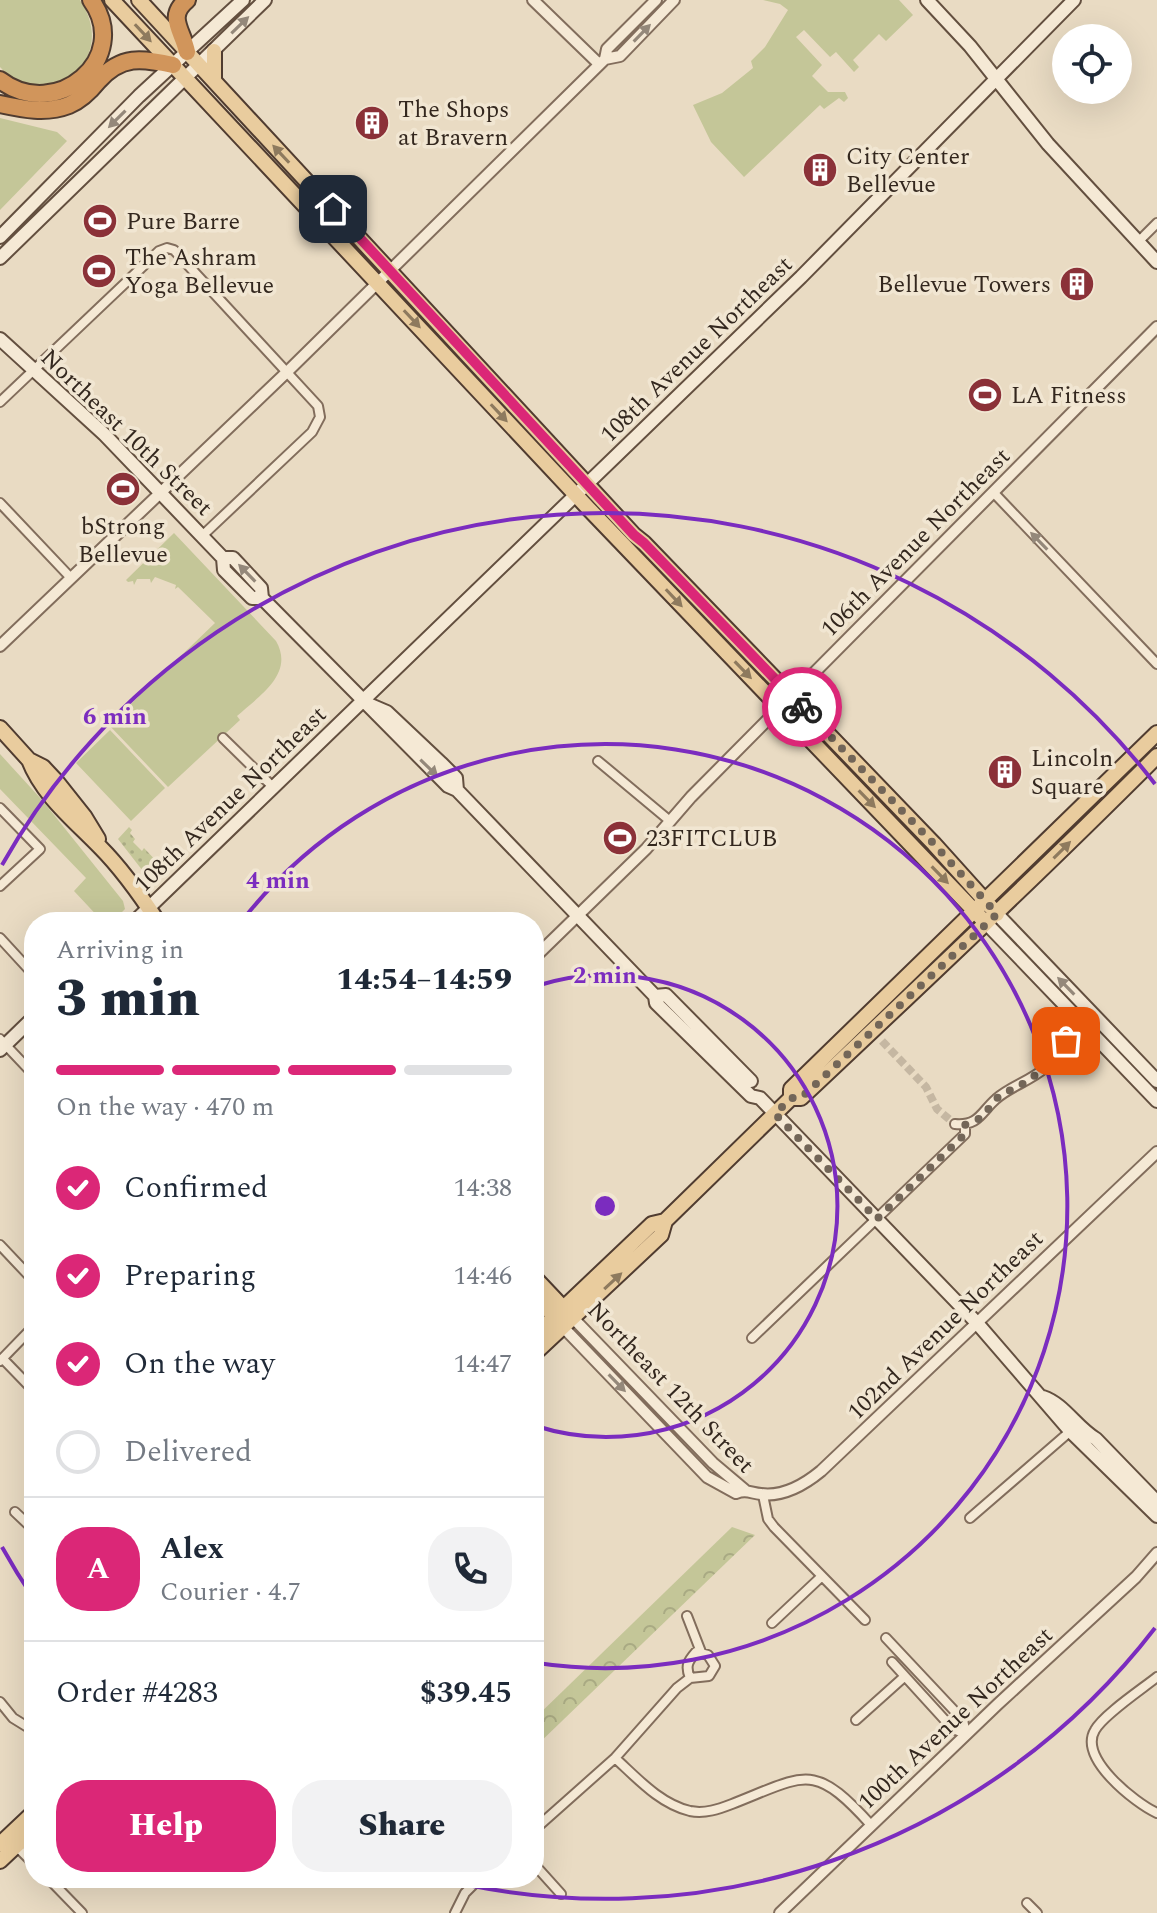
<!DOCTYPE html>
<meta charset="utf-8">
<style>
:root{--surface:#fff;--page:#f2f2f3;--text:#1f2937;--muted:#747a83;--line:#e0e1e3;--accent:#db2777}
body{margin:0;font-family:Spectral,serif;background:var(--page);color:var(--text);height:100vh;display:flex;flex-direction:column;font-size:30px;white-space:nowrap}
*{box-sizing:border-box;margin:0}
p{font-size:26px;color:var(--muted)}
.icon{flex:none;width:44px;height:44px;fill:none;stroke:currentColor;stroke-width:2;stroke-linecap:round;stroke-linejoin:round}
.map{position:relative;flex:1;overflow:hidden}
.details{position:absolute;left:24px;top:912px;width:520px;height:976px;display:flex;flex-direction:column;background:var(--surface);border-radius:32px;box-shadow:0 8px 32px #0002}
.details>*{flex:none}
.buttons{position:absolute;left:1052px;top:24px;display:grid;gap:16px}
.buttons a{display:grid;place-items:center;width:80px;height:80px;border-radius:50%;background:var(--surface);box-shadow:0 8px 32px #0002;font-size:40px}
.pin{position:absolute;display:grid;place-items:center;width:68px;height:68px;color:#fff;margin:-34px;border-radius:16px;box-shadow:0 4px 12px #0006}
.courier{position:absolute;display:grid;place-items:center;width:80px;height:80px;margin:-40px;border:6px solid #db2777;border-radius:50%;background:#fff;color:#222;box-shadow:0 2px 10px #0007}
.summary em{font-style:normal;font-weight:800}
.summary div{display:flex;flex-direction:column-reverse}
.summary{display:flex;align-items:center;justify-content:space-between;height:136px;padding:0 32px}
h1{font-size:52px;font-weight:800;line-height:60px}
.bar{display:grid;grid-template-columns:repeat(4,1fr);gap:12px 8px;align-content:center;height:96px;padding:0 32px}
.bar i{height:10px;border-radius:6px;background:var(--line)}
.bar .active{background:var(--accent)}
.bar p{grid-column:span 4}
.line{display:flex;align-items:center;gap:20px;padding:0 32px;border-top:2px solid var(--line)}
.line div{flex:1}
.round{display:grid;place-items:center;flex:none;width:84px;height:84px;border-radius:32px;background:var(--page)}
ol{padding:0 32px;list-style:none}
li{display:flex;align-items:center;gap:24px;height:88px}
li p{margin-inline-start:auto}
li .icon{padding:8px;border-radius:50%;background:var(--accent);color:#fff;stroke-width:4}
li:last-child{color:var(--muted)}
li i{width:44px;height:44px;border:4px solid var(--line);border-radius:50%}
.cta{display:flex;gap:16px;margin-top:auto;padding:16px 32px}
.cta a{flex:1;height:92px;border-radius:32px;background:var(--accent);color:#fff;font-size:32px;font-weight:800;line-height:92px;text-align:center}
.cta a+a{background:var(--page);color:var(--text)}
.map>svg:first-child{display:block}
.green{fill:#c4c698}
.forest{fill:url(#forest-crowns)}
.garden{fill:url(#garden-dots)}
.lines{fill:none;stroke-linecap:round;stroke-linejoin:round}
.minor-tunnel{stroke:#c5b7a2;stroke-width:8;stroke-dasharray:8 4;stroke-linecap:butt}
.minor-casing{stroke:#826d5c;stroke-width:12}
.tertiary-casing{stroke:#826d5c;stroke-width:14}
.secondary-casing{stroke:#634f3f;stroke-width:16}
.primary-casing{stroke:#503c30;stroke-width:18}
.motorway-casing{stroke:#503c30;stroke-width:20}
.minor{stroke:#f5e9d5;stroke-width:8}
.tertiary{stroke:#f5e9d5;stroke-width:10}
.secondary{stroke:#f5e9d5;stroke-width:12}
.primary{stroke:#e9cc9e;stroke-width:14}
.motorway{stroke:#d1955b;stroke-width:16}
.oneway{fill:#94887a}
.oneway2{fill:#8e7a5e}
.done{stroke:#736658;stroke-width:8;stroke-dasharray:0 14.4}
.route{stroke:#db2777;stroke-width:10}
.ring{fill:none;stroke:#7b2cbf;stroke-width:4}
.labels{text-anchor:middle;stroke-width:7;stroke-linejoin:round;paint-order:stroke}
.poi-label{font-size:24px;fill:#33271e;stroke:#f1e6d2;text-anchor:start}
.street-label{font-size:24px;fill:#33271e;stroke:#f1e6d2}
.centre{fill:#7b2cbf;stroke:#f1e6d2;stroke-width:4}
.ring-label{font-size:24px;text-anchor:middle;font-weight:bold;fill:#7b2cbf;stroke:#f1e6d2;stroke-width:7;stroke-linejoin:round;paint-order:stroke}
</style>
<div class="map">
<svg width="1157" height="1913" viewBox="0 0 1157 1913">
<defs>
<pattern id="forest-crowns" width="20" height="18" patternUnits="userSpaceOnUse" patternTransform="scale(2)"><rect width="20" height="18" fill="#c4c698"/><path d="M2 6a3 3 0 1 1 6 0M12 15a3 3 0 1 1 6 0" fill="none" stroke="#a9aa83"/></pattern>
<pattern id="garden-dots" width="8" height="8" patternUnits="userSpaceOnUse" patternTransform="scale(2)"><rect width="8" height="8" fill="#c4c698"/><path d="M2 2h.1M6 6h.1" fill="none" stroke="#a9aa83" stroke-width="1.8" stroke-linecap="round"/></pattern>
</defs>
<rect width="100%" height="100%" fill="#e9dbc3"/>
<!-- green -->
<path class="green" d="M 0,0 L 80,0 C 122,63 43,116 0,67 Z
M 763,0 L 899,0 L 913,15 L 886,41 L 879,34 L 853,60 L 859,67 L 854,72 L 836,52 L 830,57 L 804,30 L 796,37 L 822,65 L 812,76 L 828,92 L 845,92 L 848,98 L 844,102 L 839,98 L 824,109 L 820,105 L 744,177 L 711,142 L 693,105 L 722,93 L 753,68 L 751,61 L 765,47 L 788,10 L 780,4 Z
M 0,118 L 57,132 L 67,141 L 0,210 Z
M 174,533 L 276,641 C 295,674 259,696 237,716 L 240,720 L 168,787 L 109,725 L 215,623 L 178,587 L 175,589 L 176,585 L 155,577 L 151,583 L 150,579 L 137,579 L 134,585 L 133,581 L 128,582 L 126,580 Z
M 110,730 L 165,788 L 131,821 L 76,763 Z
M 0,754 L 42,800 L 123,901 L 125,909 L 112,922 L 103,922 L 74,891 L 86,878 L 0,789 Z"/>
<!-- forest -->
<path class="forest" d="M 732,1527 L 755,1535 L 534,1748 L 534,1719 Z"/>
<!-- garden -->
<path class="garden" d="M 129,827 L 132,830 L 130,833 L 135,839 L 133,842 L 142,851 L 144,848 L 161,866 L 152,877 L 146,875 L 118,839 Z"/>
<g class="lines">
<!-- minor-tunnel -->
<path class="minor-tunnel" d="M 882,1041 L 926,1087 L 937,1109 L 955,1124"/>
<!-- minor casing -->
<g class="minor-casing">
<path id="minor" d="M 1138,242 L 1157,223
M 0,402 L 159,251 L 167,248 L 174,250 L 318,406 L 320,417 L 312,432 L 202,536
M 993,492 L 1157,664
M 0,503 L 71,578
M 223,738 L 273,787
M 598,761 L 670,821
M 0,808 L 40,849 L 0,886
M 0,938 L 34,975
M 0,1039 L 34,1075
M 955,1124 C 979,1126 981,1112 996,1099 C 1009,1087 1030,1081 1045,1068 C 1060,1055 1068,1037 1082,1023
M 0,1245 L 34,1281
M 752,1338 L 965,1134 L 965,1125
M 3,1359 L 34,1391
M 0,1361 L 34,1326
M 763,1495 L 768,1519 L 774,1527 L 865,1620
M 15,1512 L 34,1530
M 970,1518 L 1074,1428
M 687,1616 L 701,1652
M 772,1623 L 822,1576
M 886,1638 L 963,1720 L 966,1734
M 892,1662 L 953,1729 L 966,1734
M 1157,1677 C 1142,1689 1103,1715 1095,1730 C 1078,1758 1135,1803 1157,1813
M 0,1702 L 13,1718 L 34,1731
M 856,1720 L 904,1677
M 615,1758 C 637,1778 660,1804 690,1811 C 705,1814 719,1809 732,1804 C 806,1775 813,1761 871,1825
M 534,1830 L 615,1758 L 677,1688 L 690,1678 L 709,1676 L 715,1666 L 708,1655 L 696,1652 C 688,1661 685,1666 690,1678
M 16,1846 L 34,1864
M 534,1864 L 561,1894
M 48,1878 L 82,1913
M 1027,1903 L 1037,1913
M 455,1913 L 465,1893 L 480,1878"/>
</g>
<!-- tertiary casing -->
<g class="tertiary-casing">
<path id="tertiary" d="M 533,0 L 599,64
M 605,59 L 620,56 L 674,0
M 0,646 L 288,371 L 605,59 L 607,49 L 656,0
M 534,958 L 646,849 L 691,797 L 1157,327
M 573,1318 L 713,1463 L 745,1490
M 563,1327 L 707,1477 L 736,1493 C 746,1489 751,1493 761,1494 C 784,1497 804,1485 821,1471 L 1157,1152
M 780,1913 L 998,1704 L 1136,1577 L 1157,1553"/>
</g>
<!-- secondary casing -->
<g class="secondary-casing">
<path id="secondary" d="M 927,0 L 970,46 L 1048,144 L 1157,262
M 0,237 L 139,96 L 243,0
M 0,258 L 265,0
M 0,339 L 104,434 L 221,556
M 262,598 L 252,598 L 224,570 L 223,558 L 233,558 L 261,588 L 262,598 L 448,786 L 457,790 L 655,996 L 656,1003 L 751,1096 L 760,1098 L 977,1323 L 1071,1432 L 1157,1516
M 366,703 L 387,712 L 441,763 L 456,778 L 457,790
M 997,914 L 1157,1081
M 134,922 L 801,277 L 1074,0
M 986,923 L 1157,1101
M 655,996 L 666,995 L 751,1081
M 0,1050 L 34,1017
M 1043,1397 C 1064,1404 1076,1427 1096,1439 L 1157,1502"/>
</g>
<!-- primary casing -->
<g class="primary-casing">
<path id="primary" d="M 112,0 L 589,509 L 986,923
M 139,0 L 634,535 L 644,543 L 934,844 L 997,914
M 214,51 L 214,81
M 0,728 L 29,760 L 43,767 L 57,782 L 84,816 L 98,839
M 29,760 C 43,796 74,820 100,847 C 122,869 141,896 158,922
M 791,1098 L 801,1098 C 921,985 1041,872 1157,756
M 534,1277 L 569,1314
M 534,1294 L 561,1324
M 534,1336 L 652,1224 L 665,1221
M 534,1354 L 661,1235 L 665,1221 L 791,1098 L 791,1089 L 1157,733
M 0,1844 L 34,1812
M 0,1861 L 34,1829"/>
</g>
<!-- motorway casing -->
<g class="motorway-casing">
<path id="motorway" d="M 187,0 C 166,17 183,31 187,52
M 0,80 C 56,123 133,58 91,0
M 0,104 C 23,109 46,114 69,105 C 81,100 90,91 98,81 C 121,55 142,58 173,65"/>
</g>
<!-- minor -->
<use href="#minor" class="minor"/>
<!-- tertiary -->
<use href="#tertiary" class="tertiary"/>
<!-- secondary -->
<use href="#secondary" class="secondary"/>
<!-- primary -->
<use href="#primary" class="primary"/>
<!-- motorway -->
<use href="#motorway" class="motorway"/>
</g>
<!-- one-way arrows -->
<defs><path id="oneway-solid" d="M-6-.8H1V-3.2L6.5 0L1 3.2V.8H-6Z" transform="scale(2)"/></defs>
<g class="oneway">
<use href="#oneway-solid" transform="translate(240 25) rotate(-44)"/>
<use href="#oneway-solid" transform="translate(642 33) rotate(-46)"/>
<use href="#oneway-solid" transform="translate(117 119) rotate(135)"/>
<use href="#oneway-solid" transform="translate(1039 541) rotate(-134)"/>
<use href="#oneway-solid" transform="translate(247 573) rotate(-134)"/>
<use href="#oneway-solid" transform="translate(429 768) rotate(44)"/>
<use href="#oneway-solid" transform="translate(1066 986) rotate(-134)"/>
<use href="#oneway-solid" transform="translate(617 1383) rotate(46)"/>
</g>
<g class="oneway2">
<use href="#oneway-solid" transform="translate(143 33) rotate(47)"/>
<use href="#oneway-solid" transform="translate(281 154) rotate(-133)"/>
<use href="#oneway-solid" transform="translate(412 319) rotate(47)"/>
<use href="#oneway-solid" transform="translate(499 413) rotate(47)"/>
<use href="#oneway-solid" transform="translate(674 598) rotate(47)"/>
<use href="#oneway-solid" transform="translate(743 670) rotate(46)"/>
<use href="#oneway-solid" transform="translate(867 799) rotate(46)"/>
<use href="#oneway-solid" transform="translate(1062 850) rotate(-45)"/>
<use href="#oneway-solid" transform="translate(940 875) rotate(46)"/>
<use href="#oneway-solid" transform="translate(613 1281) rotate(-43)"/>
</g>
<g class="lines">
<!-- done -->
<path class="done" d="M 802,707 L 934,844 L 997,914 L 801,1098 L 791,1098 L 775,1114 L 877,1219 L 965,1134 L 965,1125 L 981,1118 L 999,1096 L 1021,1085 L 1043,1070 L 1066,1041"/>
<!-- route -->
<path class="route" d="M 333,209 L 634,535 L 644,543 L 802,707"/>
</g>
<!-- distance rings -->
<g class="ring">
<path d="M536 986A231 231 0 1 1 536 1426"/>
<path d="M241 922A462 462 0 1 1 537 1663"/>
<path d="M1155 1628A693 693 0 0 1 437 1878M34 1599A693 693 0 0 1 2 1547M2 865A693 693 0 0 1 1155 784"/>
</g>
<!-- icons -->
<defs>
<g id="building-disc" transform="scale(1.8)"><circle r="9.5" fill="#8b3138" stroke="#f1e6d2"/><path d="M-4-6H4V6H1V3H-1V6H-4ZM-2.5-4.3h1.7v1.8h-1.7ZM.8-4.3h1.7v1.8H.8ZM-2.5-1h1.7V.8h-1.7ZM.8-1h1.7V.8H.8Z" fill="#fff"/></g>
<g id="stadium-disc" transform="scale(1.8)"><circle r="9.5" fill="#8b3138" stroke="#f1e6d2"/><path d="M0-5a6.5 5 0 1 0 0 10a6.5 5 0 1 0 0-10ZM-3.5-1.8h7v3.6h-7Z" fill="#fff"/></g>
</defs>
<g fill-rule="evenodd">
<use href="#building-disc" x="372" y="123"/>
<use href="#building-disc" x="820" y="170"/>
<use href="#stadium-disc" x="100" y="221"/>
<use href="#stadium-disc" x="99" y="271"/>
<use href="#building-disc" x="1077" y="284"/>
<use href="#stadium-disc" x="985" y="395"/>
<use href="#stadium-disc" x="123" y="489"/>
<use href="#building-disc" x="1005" y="772"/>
<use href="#stadium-disc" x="620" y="838"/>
</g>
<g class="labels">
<!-- poi labels -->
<g class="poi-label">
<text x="398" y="117">The Shops<tspan x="398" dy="28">at Bravern</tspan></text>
<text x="846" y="164">City Center<tspan x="846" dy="28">Bellevue</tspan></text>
<text x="126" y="229">Pure Barre</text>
<text x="125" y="265">The Ashram<tspan x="125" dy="28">Yoga Bellevue</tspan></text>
<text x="1051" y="292" text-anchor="end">Bellevue Towers</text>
<text x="1011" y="403">LA Fitness</text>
<text x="123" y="534" text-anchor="middle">bStrong<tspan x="123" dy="28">Bellevue</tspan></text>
<text x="1031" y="766">Lincoln<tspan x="1031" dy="28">Square</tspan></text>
<text x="646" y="846">23FITCLUB</text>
</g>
<!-- street labels -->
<g class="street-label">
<text transform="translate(696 349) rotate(-44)" y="8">108th Avenue Northeast</text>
<text transform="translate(127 432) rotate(44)" y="8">Northeast 10th Street</text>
<text transform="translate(915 542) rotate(-45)" y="8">106th Avenue Northeast</text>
<text transform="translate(230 799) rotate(-44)" y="8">108th Avenue Northeast</text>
<text transform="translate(945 1325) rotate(-44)" y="8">102nd Avenue Northeast</text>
<text transform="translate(671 1387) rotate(46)" y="8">Northeast 12th Street</text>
<text transform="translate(955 1718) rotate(-43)" y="8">100th Avenue Northeast</text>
</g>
</g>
<circle cx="605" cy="1206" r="12" class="centre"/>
<g class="ring-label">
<text x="115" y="724">6 min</text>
<text x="278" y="888">4 min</text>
<text x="605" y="983">2 min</text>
</g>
</svg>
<div class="buttons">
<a><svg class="icon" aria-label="locate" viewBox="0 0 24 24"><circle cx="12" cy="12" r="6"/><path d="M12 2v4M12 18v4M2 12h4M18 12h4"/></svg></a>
</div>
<div class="pin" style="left:1066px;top:1041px;background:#ea580c"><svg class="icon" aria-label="bag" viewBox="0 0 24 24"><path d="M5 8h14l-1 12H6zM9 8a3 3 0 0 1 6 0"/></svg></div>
<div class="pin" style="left:333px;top:209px;background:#1f2937"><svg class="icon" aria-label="home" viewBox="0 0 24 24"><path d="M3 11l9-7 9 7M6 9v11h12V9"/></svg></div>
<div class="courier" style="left:802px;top:707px"><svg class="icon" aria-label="bike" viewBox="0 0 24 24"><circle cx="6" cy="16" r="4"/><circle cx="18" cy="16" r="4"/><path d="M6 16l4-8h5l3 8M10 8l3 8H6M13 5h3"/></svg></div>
<section class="details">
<div class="summary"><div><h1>3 min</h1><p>Arriving in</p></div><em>14:54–14:59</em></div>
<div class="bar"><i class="active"></i><i class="active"></i><i class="active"></i><i></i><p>On the way · 470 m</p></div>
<ol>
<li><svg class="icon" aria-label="check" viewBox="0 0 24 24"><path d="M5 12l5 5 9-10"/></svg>Confirmed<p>14:38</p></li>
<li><svg class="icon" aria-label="check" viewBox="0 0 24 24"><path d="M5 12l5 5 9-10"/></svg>Preparing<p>14:46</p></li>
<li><svg class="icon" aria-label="check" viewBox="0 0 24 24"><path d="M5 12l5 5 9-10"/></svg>On the way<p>14:47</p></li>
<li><i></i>Delivered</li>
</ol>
<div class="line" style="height:144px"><b class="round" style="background:var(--accent);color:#fff">A</b><div><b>Alex</b><p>Courier · 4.7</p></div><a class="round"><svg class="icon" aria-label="phone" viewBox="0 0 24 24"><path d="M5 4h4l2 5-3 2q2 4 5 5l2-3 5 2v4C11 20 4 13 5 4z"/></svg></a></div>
<div class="line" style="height:104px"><div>Order #4283</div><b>$39.45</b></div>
<div class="cta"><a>Help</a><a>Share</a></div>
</section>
</div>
